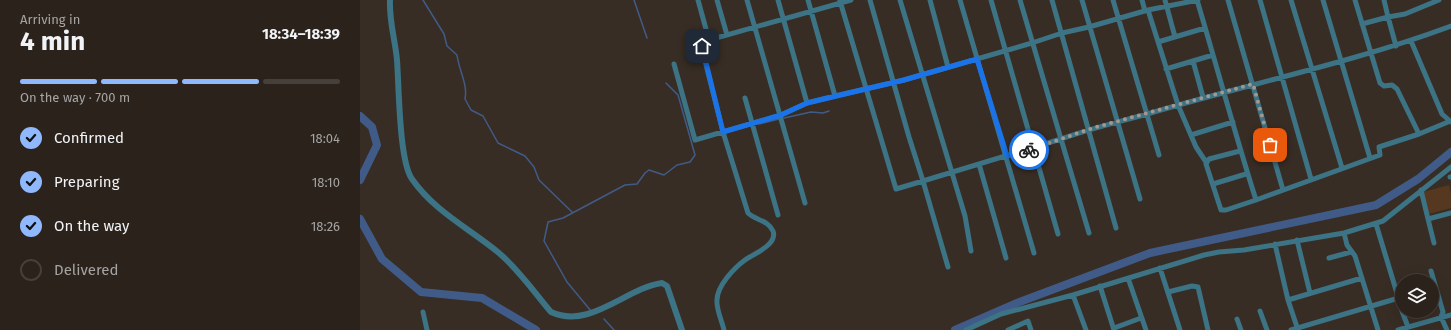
<!DOCTYPE html>
<meta charset="utf-8">
<style>
:root{--surface:#2a221b;--page:#322a24;--text:#f1f3f6;--muted:#a5a4a3;--line:#463f3a;--accent:#90b8fd}
body{margin:0;font-family:"Fira Sans",sans-serif;background:var(--page);color:var(--text);height:100vh;display:flex;flex-direction:column;font-size:15px;white-space:nowrap}
*{box-sizing:border-box;margin:0}
p{font-size:13px;color:var(--muted)}
.icon{flex:none;width:22px;height:22px;fill:none;stroke:currentColor;stroke-width:2;stroke-linecap:round;stroke-linejoin:round}
.map{position:relative;flex:1;overflow:hidden}
.drawer{display:flex;flex-direction:column;background:var(--surface);width:360px}
.drawer>*{flex:none}
.controls{position:absolute;left:1035px;top:274px;display:grid;gap:8px}
.controls a{display:grid;place-items:center;width:44px;height:44px;border-radius:50%;background:var(--surface);box-shadow:0 4px 16px #0002,0 0 0 1px var(--line);font-size:20px}
.pin{position:absolute;display:grid;place-items:center;width:34px;height:34px;color:#fff;margin:-17px;border-radius:8px;box-shadow:0 2px 6px #0006}
.courier{position:absolute;display:grid;place-items:center;width:40px;height:40px;margin:-20px;border:3px solid #1a73e8;border-radius:50%;background:#fff;color:#222;box-shadow:0 1px 5px #0007}
.overview em{font-style:normal;font-weight:700}
.overview div{display:flex;flex-direction:column-reverse}
.overview{display:flex;align-items:center;justify-content:space-between;height:68px;padding:0 20px}
h1{font-size:26px;font-weight:700;line-height:30px}
.bar{display:grid;grid-template-columns:repeat(4,1fr);gap:6px 4px;align-content:center;height:48px;padding:0 20px}
.bar i{height:5px;border-radius:3px;background:var(--line)}
.bar .active{background:var(--accent)}
.bar p{grid-column:span 4}
ol{padding:0 20px;list-style:none}
li{display:flex;align-items:center;gap:12px;height:44px}
li p{margin-inline-start:auto}
li .icon{padding:4px;border-radius:50%;background:var(--accent);color:#111;stroke-width:4}
li:last-child{color:var(--muted)}
li i{width:22px;height:22px;border:2px solid var(--line);border-radius:50%}
main{display:flex;flex:1;min-height:0}
.map>svg:first-child{display:block}
.green{fill:#55381f}
.lines{fill:none;stroke-linecap:round;stroke-linejoin:round}
.stream{stroke:#415b89;stroke-width:1.5}
.river{stroke:#415b89;stroke-width:8}
.minor{stroke:#3c7385;stroke-width:5}
.tertiary{stroke:#3c7385;stroke-width:6}
.done{stroke:#a09891;stroke-width:4;stroke-dasharray:0 7.2}
.route{stroke:#1a73e8;stroke-width:5}
</style>
<main>
<section class="drawer">
<div class="overview"><div><h1>4 min</h1><p>Arriving in</p></div><em>18:34–18:39</em></div>
<div class="bar"><i class="active"></i><i class="active"></i><i class="active"></i><i></i><p>On the way · 700 m</p></div>
<ol>
<li><svg class="icon" aria-label="check" viewBox="0 0 24 24"><path d="M5 12l5 5 9-10"/></svg>Confirmed<p>18:04</p></li>
<li><svg class="icon" aria-label="check" viewBox="0 0 24 24"><path d="M5 12l5 5 9-10"/></svg>Preparing<p>18:10</p></li>
<li><svg class="icon" aria-label="check" viewBox="0 0 24 24"><path d="M5 12l5 5 9-10"/></svg>On the way<p>18:26</p></li>
<li><i></i>Delivered</li>
</ol>
</section>
<div class="map">
<svg width="1091" height="330" viewBox="0 0 1091 330">
<rect width="100%" height="100%" fill="#382d24"/>
<!-- green -->
<path class="green" d="M 1089,185 L 1091,194 L 1091,208 L 1069,214 L 1063,192 Z"/>
<g class="lines">
<!-- stream -->
<path class="stream" d="M 63,0 L 84,34 L 87,46 L 97,55 C 99,71 108,84 105,99 L 111,110 L 123,116 L 138,143 L 165,156 L 174,167 L 179,180 L 212,212
M 274,0 L 287,38
M 424,118 L 451,112 L 463,113 L 469,111
M 399,124 L 419,119
M 231,311 L 207,282 L 184,241 L 188,222 L 203,218 L 265,185 L 277,184 L 285,173 L 289,170 L 304,175 L 317,165 L 330,162 L 335,155 L 318,95 L 306,83
M 244,319 L 254,330"/>
<!-- river -->
<path class="river" d="M 0,116 L 12,127 L 17,145 L 0,180
M 0,219 L 22,259 L 61,292 L 122,298 L 176,330
M 595,330 L 657,303 L 790,253 L 1016,205 L 1058,179 L 1091,152"/>
<!-- minor -->
<path class="minor" d="M 338,0 L 349,40
M 357,0 L 367,35
M 387,0 L 445,203
M 418,0 L 447,103
M 448,0 L 475,96
M 510,0 L 549,137 L 563,181 L 701,139 L 729,233
M 540,0 L 605,216 L 611,251
M 570,0 L 588,67
M 600,0 L 674,253
M 631,0 L 698,234
M 660,0 L 701,139 C 731,128 763,121 794,112 C 893,83 994,62 1091,26
M 692,0 L 756,228
M 722,0 L 780,199
M 753,0 L 799,155
M 782,0 L 785,11
M 805,0 L 815,37
M 837,0 C 857,67 875,134 896,200 L 1020,155 L 1019,147 L 1059,134 L 1037,89 L 1032,85 L 1024,86 L 1020,83 L 995,0
M 868,0 L 923,190
M 900,0 L 951,179
M 931,0 L 982,168
M 963,0 L 1010,158
M 480,1 L 536,189 L 563,181 L 588,267
M 788,10 L 818,105 L 836,147 L 846,162
M 1002,24 L 1028,17 L 1024,0
M 1051,41 L 1082,114 L 1091,122
M 798,42 L 845,28
M 1036,46 L 1028,17 L 1045,14 L 1079,0
M 833,61 L 843,97
M 314,64 L 335,140 L 421,115 L 447,103 L 475,96 L 544,80 L 672,43 L 702,33 L 729,27 L 788,10 L 838,0
M 806,69 L 853,55
M 385,98 L 418,215
M 1059,134 L 1088,122
M 831,135 L 873,122
M 880,151 L 849,159 L 846,164 L 861,210 L 866,210 L 896,200
M 619,164 L 646,258
M 1090,177 L 1091,177
M 853,184 L 886,174
M 1061,190 L 1068,219 L 1091,213
M 1068,219 L 1074,243
M 1016,224 L 1042,310
M 984,233 L 987,245 L 995,256 L 1018,330
M 937,240 L 950,293
M 915,244 L 928,300
M 969,258 L 991,252
M 800,268 L 820,330
M 1071,271 L 1083,312 L 1081,317 L 1087,330
M 768,278 L 786,330
M 740,286 L 754,330
M 808,292 L 832,286 L 838,287 L 848,330
M 713,295 L 726,330
M 900,311 L 907,330
M 1042,311 L 1048,327
M 63,312 L 67,330
M 877,319 L 881,330
M 754,328 L 781,318
M 364,330 C 362,321 356,309 357,300 C 357,286 374,268 385,260 C 393,254 418,245 413,231 C 408,220 395,220 388,213 L 363,132 L 341,45 L 349,40 L 491,0
M 606,330 L 641,314 L 713,295 L 844,255 L 859,252 L 884,250 L 984,233 L 1023,221 L 1091,167
M 648,330 L 668,321 L 671,330
M 931,330 L 1042,297
M 938,330 L 928,300 L 1002,278
M 1038,330 L 1091,315"/>
<!-- tertiary -->
<path class="tertiary" d="M 30,0 C 29,21 35,39 37,60 C 39,86 39,161 52,179 C 74,211 110,229 139,253 C 159,270 174,292 191,312 C 230,330 266,288 302,283 L 307,286 L 322,330"/>
</g>
<g class="lines">
<!-- done -->
<path class="done" d="M 669,150 L 733,128 L 893,84 L 910,145"/>
<!-- route -->
<path class="route" d="M 342,46 L 363,132 L 421,115 L 447,103 L 544,80 L 617,59 L 647,156 L 669,150"/>
</g>
</svg>
<div class="controls">
<a><svg class="icon" aria-label="layers" viewBox="0 0 24 24"><path d="M12 4l9 5-9 5-9-5zM3 14l9 5 9-5"/></svg></a>
</div>
<div class="pin" style="left:910px;top:145px;background:#ea580c"><svg class="icon" aria-label="bag" viewBox="0 0 24 24"><path d="M5 8h14l-1 12H6zM9 8a3 3 0 0 1 6 0"/></svg></div>
<div class="pin" style="left:342px;top:46px;background:#1f2937"><svg class="icon" aria-label="home" viewBox="0 0 24 24"><path d="M3 11l9-7 9 7M6 9v11h12V9"/></svg></div>
<div class="courier" style="left:669px;top:150px"><svg class="icon" aria-label="bike" viewBox="0 0 24 24"><circle cx="6" cy="16" r="4"/><circle cx="18" cy="16" r="4"/><path d="M6 16l4-8h5l3 8M10 8l3 8H6M13 5h3"/></svg></div>
</div>
</main>
